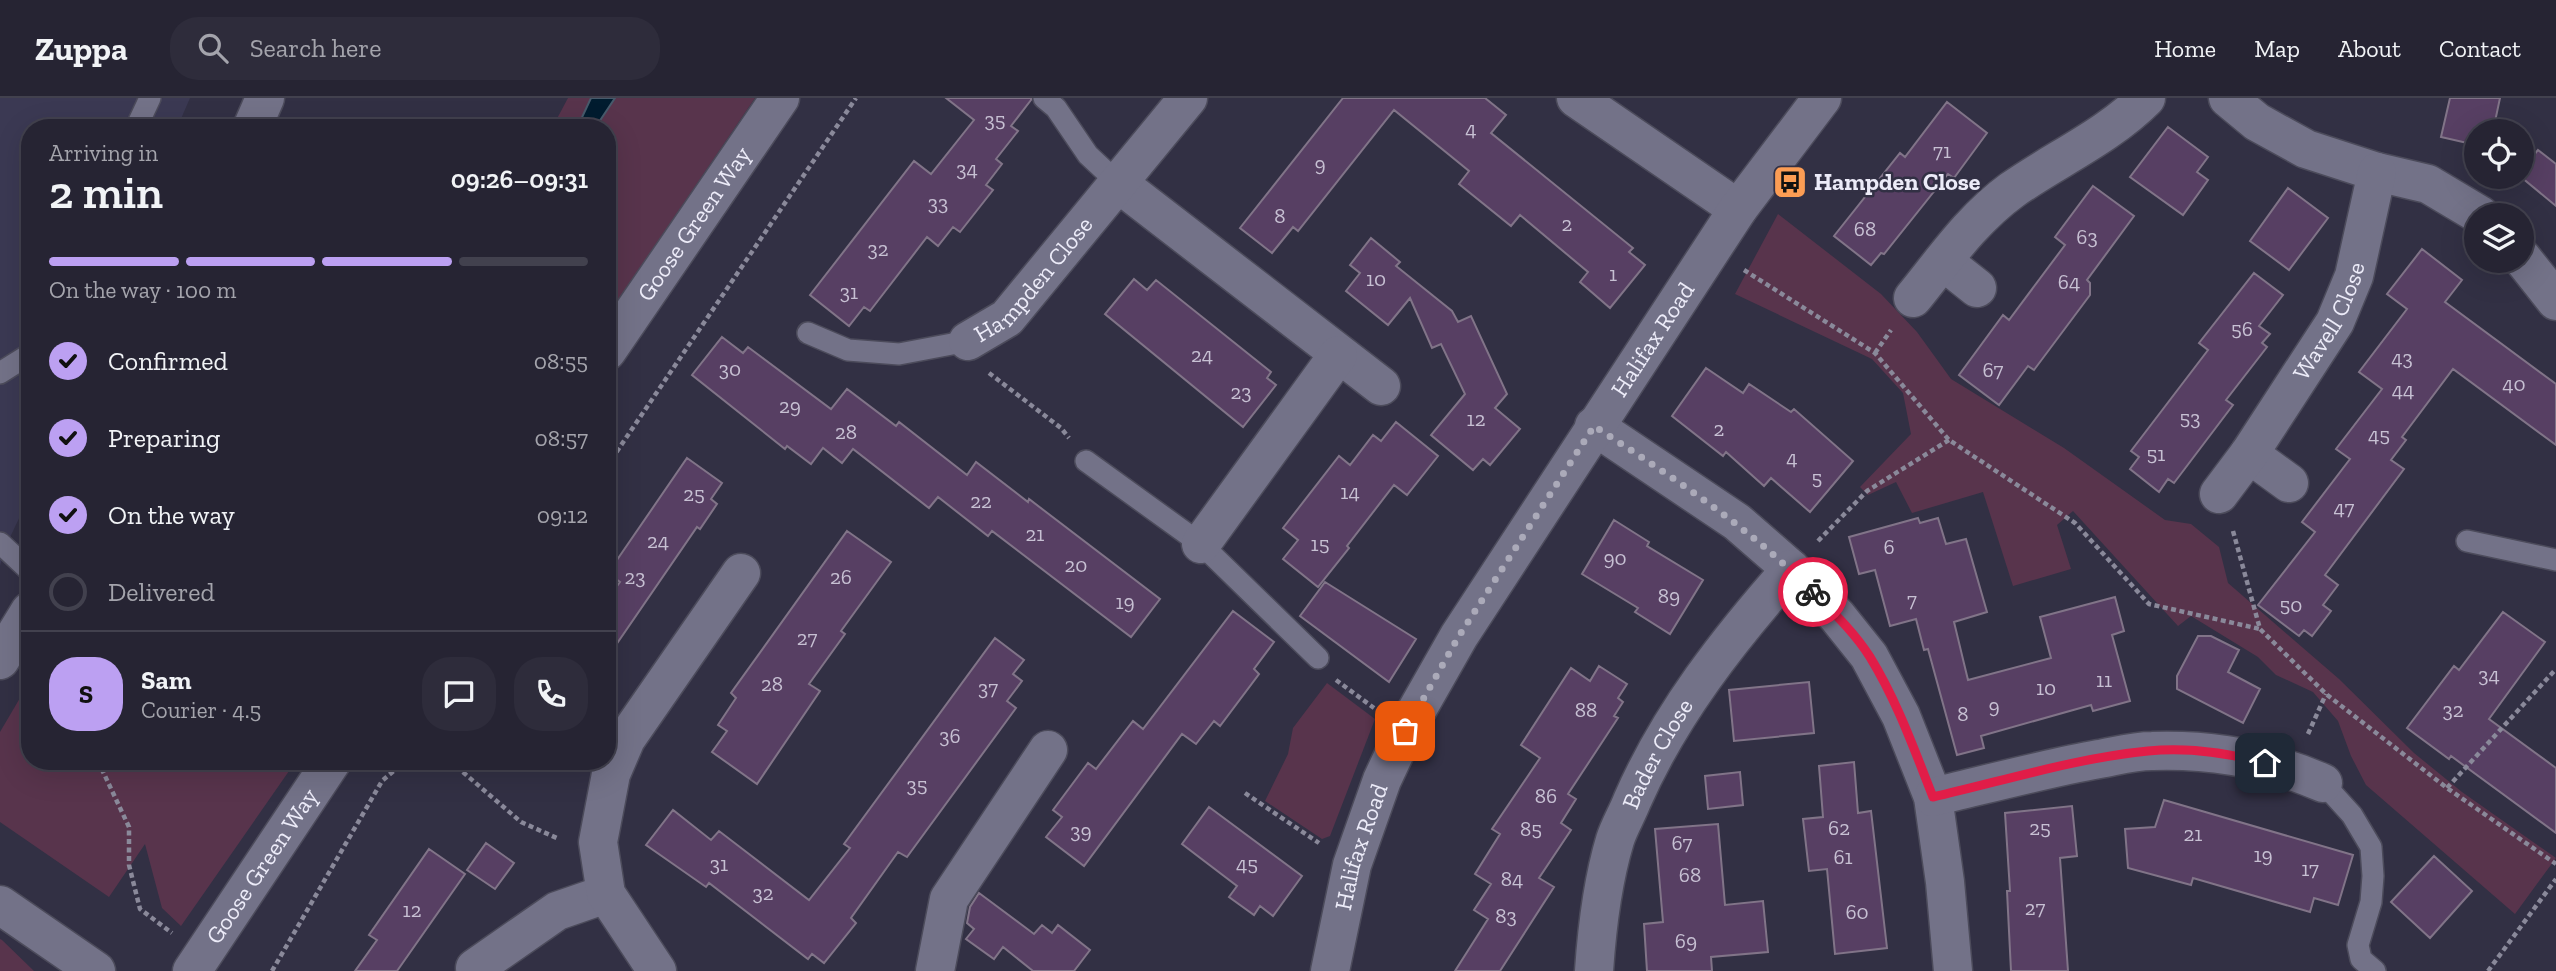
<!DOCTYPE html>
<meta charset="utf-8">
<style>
:root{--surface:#262433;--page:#2e2c3b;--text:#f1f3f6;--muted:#a4a4ac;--line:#42414e;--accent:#bca0f2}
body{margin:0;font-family:"Zilla Slab",serif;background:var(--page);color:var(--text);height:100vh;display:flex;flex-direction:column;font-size:26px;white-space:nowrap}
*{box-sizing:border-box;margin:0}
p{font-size:23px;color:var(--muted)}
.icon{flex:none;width:38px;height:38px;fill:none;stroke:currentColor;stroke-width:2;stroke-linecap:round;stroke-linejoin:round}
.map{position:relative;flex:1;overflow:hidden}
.side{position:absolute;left:21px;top:21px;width:595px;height:651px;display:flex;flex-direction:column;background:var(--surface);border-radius:28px;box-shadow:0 7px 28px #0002,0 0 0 2px var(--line)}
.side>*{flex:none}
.fabs{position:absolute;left:2464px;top:21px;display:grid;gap:14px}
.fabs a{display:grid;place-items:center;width:70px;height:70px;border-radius:50%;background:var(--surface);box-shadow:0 7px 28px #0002,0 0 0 2px var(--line);font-size:35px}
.pin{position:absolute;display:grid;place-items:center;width:60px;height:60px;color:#fff;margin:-30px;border-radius:14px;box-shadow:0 4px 10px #0006}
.courier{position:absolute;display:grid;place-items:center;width:70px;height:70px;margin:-35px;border:5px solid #e11d48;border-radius:50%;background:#fff;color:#222;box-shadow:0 2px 9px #0007}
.head em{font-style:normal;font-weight:600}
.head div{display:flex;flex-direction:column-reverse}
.head{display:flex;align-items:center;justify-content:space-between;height:119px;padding:0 28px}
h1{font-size:46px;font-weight:600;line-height:52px}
.bar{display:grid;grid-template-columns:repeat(4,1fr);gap:10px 7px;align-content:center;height:84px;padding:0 28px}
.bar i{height:9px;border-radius:5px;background:var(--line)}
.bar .on{background:var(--accent)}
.bar p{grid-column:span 4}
.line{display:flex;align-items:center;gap:18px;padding:0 28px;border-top:2px solid var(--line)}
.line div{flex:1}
.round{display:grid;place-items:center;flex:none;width:74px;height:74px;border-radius:28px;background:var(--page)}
ol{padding:0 28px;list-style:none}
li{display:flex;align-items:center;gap:21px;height:77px}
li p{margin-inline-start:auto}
li .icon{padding:7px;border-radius:50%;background:var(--accent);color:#111;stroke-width:4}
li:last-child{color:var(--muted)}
li i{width:38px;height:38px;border:4px solid var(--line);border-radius:50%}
header{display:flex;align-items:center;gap:42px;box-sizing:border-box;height:98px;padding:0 35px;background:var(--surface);border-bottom:2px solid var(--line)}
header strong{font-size:33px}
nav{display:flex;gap:38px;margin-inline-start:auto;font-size:24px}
.search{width:490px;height:63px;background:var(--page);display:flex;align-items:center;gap:18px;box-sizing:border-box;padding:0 24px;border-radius:28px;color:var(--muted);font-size:26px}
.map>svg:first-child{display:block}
.built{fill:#3b3953}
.green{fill:#58344c}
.water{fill:#001c2f;stroke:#475a6b;stroke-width:2}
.building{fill:#573f63;stroke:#817488;stroke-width:2}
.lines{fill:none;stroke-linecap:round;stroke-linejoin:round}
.lane-casing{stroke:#4c4b5b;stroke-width:24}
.street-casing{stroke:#4c4b5b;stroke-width:41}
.secondary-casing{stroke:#4c4b5b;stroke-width:41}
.path{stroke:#8a899a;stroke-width:4.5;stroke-dasharray:5 3.5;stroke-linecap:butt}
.lane{stroke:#737288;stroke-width:21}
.street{stroke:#737288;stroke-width:38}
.secondary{stroke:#737288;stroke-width:38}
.done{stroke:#abaab9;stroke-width:7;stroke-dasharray:0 12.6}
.route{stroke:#e11d48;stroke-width:9}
.labels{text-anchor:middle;stroke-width:5;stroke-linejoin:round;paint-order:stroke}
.number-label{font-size:21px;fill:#c7c0d3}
.poi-label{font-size:24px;font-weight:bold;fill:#ecebf8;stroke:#323044;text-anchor:start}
.street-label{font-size:24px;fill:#ecebf8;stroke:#323044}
</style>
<header>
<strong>Zuppa</strong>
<div class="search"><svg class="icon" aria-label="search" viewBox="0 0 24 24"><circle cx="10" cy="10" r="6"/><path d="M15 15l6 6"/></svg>Search here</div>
<nav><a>Home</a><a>Map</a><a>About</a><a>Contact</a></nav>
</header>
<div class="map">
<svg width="2556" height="873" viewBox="0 0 2556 873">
<rect width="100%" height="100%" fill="#323044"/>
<!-- built -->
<path class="built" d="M 0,0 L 190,0 L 177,30 L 30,30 L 30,397 L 5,450 L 0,468 Z"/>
<!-- green -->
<path class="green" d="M 568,0 L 755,0 L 607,218 L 607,30 L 552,30 Z
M 1778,116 L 1881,196 L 1917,234 L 1951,281 L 2064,350 L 2165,422 L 2191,426 L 2219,449 L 2228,485 L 2339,581 L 2414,655 L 2462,694 L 2556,760 L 2515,816 L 2366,687 L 2351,658 L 2338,623 L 2313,594 L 2276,577 L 2258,559 L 2191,518 L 2178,528 L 2073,413 L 2057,427 L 2071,471 L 2013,488 L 1983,394 L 1912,415 L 1896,384 L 1868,397 L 1860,389 L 1911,336 L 1903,295 L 1872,261 L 1735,196 Z
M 30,583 L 30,663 L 296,663 L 181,828 L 162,810 L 145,746 L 109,799 L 0,724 L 0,634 Z
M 1327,585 L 1375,621 L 1330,738 L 1322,741 L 1265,703 L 1288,656 L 1293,630 Z
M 0,841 L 2,842 L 34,873 L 0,873 Z"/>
<!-- water -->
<path class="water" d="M 591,0 L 615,0 L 595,30 L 577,30 Z"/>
<!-- building -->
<path class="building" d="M 946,0 L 1031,0 L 1031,2 L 1011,28 L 1018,33 L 996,61 L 1002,66 L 986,87 L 993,92 L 960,134 L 953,129 L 938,148 L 927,139 L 870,213 L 864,209 L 849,228 L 810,197 L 914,63 L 931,76 L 974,22 Z
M 1343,0 L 1485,0 L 1506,17 L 1491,35 L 1633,150 L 1629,154 L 1645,167 L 1610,210 L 1580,184 L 1588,174 L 1520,117 L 1511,128 L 1459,86 L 1469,73 L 1394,12 L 1298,133 L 1293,129 L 1272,155 L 1240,130 Z
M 2450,0 L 2500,0 L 2493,33 L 2476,33 L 2476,47 L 2441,39 Z
M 1947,4 L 1987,35 L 1954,80 L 1948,76 L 1884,156 L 1881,155 L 1871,167 L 1834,138 L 1900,55 L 1905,59 Z
M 2168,29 L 2208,59 L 2197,74 L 2208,82 L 2183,117 L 2130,79 Z
M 2538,52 L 2556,66 L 2556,108 L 2521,79 L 2522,71 Z
M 2093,88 L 2134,118 L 2087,182 L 2090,185 L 2090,197 L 2034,272 L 2028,268 L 1999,307 L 1959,277 L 2003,217 L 2009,222 L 2065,147 L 2055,139 Z
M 2288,90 L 2328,120 L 2289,172 L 2250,143 Z
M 1371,140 L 1400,164 L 1396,168 L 1452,213 L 1458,224 L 1471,218 L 1507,296 L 1495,310 L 1520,331 L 1490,367 L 1483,361 L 1473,372 L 1431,337 L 1465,296 L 1441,246 L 1432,250 L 1410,200 L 1388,227 L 1346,193 L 1360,175 L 1350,167 Z
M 2422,151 L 2462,182 L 2445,204 L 2556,286 L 2556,347 L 2453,271 L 2402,339 L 2406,342 L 2391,362 L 2404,371 L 2325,477 L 2338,487 L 2323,507 L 2331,513 L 2312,538 L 2304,532 L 2299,538 L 2258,507 L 2315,434 L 2302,424 L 2350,361 L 2336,351 L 2382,291 L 2359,274 L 2407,211 L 2387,196 Z
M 2254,175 L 2283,197 L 2259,228 L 2270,236 L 2262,245 L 2267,249 L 2226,302 L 2233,307 L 2174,385 L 2168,381 L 2159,394 L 2130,371 L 2139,359 L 2131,353 L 2208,252 L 2199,245 Z
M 1134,181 L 1147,192 L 1156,182 L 1271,274 L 1267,280 L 1276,287 L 1243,329 L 1105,216 Z
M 722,239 L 743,255 L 748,249 L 831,311 L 847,291 L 896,328 L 899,324 L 967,377 L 976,364 L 1028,404 L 1029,401 L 1160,501 L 1131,539 L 992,433 L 988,438 L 938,399 L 929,410 L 853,351 L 842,365 L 823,350 L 811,366 L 787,348 L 785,351 L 692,277 Z
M 1706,270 L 1743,295 L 1749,286 L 1791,314 L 1794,311 L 1853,363 L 1810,414 L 1771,380 L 1764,388 L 1726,354 L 1723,358 L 1672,318 Z
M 1396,324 L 1438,358 L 1407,397 L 1394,387 L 1347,448 L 1349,450 L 1318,489 L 1283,461 L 1298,442 L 1283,430 L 1339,358 L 1350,367 L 1373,337 L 1381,343 Z
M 687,360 L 722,385 L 711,401 L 717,406 L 700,431 L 697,429 L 607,560 L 607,502 L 620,484 L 608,475 Z
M 1918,420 L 1920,425 L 1938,420 L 1946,446 L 1966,441 L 1987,514 L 1954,524 L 1968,582 L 2051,560 L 2040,519 L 2115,499 L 2124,533 L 2112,537 L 2130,603 L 2093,613 L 2091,607 L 1981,638 L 1984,650 L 1957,657 L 1928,551 L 1924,552 L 1916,521 L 1890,528 L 1875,472 L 1859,476 L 1849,439 Z
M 1614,422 L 1649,444 L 1647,448 L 1703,482 L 1670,536 L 1635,514 L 1638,510 L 1582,476 Z
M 847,433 L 891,464 L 841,533 L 845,536 L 809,586 L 820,593 L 757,686 L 712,654 L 727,633 L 718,627 L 736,600 L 731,595 Z
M 1325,484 L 1416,541 L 1389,584 L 1300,518 Z
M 1233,513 L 1274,544 L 1254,571 L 1259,576 L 1220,628 L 1214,623 L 1196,646 L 1182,636 L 1084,768 L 1046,739 L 1062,719 L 1053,712 L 1088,665 L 1096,671 L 1133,623 L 1143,631 Z
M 2503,514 L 2545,544 L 2489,621 L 2556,670 L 2556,735 L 2451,658 L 2449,661 L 2407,630 L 2454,568 L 2459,572 Z
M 2198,538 L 2211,538 L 2239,552 L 2228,574 L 2260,591 L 2243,625 L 2177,591 L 2177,578 Z
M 995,540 L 1024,562 L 1013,576 L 1022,583 L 1007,603 L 1016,610 L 907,759 L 898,754 L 851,820 L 856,825 L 824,865 L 812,856 L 808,861 L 709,785 L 706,789 L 646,747 L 673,712 L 711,742 L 719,733 L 809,802 L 850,750 L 844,746 Z
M 1599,568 L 1627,586 L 1618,600 L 1623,604 L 1614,618 L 1618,620 L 1568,696 L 1576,701 L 1561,725 L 1571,732 L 1539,780 L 1554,789 L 1500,873 L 1455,873 L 1488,821 L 1474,812 L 1491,786 L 1475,776 L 1500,736 L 1492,731 L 1540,660 L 1521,647 L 1571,570 L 1590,583 Z
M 1809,584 L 1814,635 L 1734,643 L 1729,592 Z
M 1854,664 L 1858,715 L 1871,713 L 1887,850 L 1835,856 L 1827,771 L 1809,773 L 1803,721 L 1823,719 L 1819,668 Z
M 1740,674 L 1743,707 L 1708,711 L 1705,678 Z
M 2164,702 L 2353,757 L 2338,807 L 2314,800 L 2310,814 L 2193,780 L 2191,787 L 2128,770 L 2125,731 L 2155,729 Z
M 2072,708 L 2077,758 L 2060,760 L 2068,873 L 2011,873 L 2007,793 L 2010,793 L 2005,715 Z
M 1209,709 L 1302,778 L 1273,818 L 1260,808 L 1254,817 L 1229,799 L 1237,788 L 1182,746 Z
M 1718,726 L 1725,807 L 1763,803 L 1768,854 L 1711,859 L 1712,873 L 1647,873 L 1644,826 L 1663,824 L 1655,731 Z
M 486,745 L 514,765 L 495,791 L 467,772 Z
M 429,751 L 465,776 L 397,873 L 355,873 L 377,842 L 369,837 Z
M 2434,758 L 2472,793 L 2430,840 L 2391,804 Z
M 979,795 L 1034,836 L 1042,827 L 1052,835 L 1058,827 L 1090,852 L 1074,873 L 1033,873 L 1003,849 L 994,861 L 966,841 L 974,831 L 967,825 L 970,809 Z"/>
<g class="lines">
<!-- lane casing -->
<g class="lane-casing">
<path id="lane" d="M 1044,0 L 1056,10 L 1088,57 L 1118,85
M 136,30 L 150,0
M 808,235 L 848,252 L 899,256 L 968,243
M 0,275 L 30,256
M 1086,363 L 1201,446 L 1318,560
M 2467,443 L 2556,462
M 0,445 L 30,473
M 2323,685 L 2352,717 L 2371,749 L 2373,778 L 2371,804 L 2358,847 L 2361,861 L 2375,873"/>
</g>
<!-- street casing -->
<g class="street-casing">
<g id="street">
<path d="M 1576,0 L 1738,111"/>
<path d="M 2228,0 L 2257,24 L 2306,51 L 2377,74 L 2428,86 L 2480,117"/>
<path d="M 252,30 L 265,0"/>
<path d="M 1118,85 L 1381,288"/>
<path d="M 2522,160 L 2556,203"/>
<path d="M 1943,163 L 1977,190"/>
<path d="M 1913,200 C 1944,162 1972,121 2012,92 C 2056,61 2107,39 2146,0"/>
<path id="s1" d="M 968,243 L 1007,220 L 1188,0"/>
<path d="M 1594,328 L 1737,424 L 1791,471 L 1837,518 L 1869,558 L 1901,618 L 1933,699 L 1945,784 L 1953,873"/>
<path d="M 2249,356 L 2289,385"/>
<path id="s2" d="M 2219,396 L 2249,356 L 2335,224 L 2354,178 L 2377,74"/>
<path d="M 1201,446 L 1338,257"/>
<path d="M 0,562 L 30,513"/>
<path d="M 1933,699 C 1988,686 2043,671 2099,661 C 2116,658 2134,653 2152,653 C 2211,651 2269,661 2323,685"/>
<path d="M 0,807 L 96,873"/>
<path d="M 475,870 L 557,813 L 606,796"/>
<path d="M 657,873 L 606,796 L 598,744 L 611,676 L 626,641 L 741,475"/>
<path d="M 935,873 L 949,801 L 1048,652"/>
<path id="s3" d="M 1330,873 L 1352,767 L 1382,682 L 1405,633 L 1459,538 L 1738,111 L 1822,0"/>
<path id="s4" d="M 1594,873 C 1597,829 1602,785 1615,742 C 1619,729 1627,716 1632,703 C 1670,616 1729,541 1791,471"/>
</g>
</g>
<!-- secondary casing -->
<g class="secondary-casing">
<g id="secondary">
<path id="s5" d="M 607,253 L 780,0"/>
<path id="s6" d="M 192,873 L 332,663"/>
</g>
</g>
<!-- path -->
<path class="path" d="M 1744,172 L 1875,255 L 1949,342 L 2075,425 L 2149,506 L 2260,531
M 1875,255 L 1891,232
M 989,275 L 1061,330 L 1069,340
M 607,368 L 856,0
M 2233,433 L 2260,531 L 2326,596 L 2447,690 L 2556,766
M 1818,443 L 1867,393 L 1949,342
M 1336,582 L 1374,610
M 2308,636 L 2326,596
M 98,663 L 129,729 L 129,767 L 140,811 L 172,835
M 450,663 L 521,724 L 559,741
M 2447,690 L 2556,571
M 1245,695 L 1319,745
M 272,873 L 382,683 L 405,663
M 2488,873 L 2556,781"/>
<!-- lane -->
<use href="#lane" class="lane"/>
<!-- street -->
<use href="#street" class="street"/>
<!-- secondary -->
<use href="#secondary" class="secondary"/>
</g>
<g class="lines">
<!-- done -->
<path class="done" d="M 1405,633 L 1459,538 L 1594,328 C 1672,379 1747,427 1813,494"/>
<!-- route -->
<path class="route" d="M 1813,494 C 1833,514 1855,535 1870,559 C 1897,603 1914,651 1933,699 C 2003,683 2076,660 2148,653 C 2187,649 2228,655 2265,665"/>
</g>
<!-- icons -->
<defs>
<g id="bus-square" transform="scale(1.75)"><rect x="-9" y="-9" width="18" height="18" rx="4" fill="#fc9d54" stroke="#323044"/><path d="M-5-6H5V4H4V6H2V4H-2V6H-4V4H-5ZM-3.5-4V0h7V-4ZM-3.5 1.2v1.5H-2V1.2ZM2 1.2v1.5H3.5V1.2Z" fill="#111"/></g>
</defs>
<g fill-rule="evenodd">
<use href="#bus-square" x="1790" y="84"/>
</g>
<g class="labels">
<!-- number labels -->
<g class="number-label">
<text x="995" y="29">35</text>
<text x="1471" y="38">4</text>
<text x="1942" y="60">71</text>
<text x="1320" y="73">9</text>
<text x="967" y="78">34</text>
<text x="938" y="112">33</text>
<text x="1280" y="125">8</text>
<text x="1567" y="133">2</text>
<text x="1865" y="138">68</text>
<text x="2087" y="146">63</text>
<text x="878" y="158">32</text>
<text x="1613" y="183">1</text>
<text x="1376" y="188">10</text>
<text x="2069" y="191">64</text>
<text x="849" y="201">31</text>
<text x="2242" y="238">56</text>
<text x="1202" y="264">24</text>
<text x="2402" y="267">43</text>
<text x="730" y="278">30</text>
<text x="1993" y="279">67</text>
<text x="2514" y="293">40</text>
<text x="2403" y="299">44</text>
<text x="1241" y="301">23</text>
<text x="790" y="315">29</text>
<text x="2190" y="327">53</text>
<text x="1476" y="328">12</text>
<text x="1719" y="338">2</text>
<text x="846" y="341">28</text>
<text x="2379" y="344">45</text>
<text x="2156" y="363">51</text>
<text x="1792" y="367">4</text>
<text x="1817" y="387">5</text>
<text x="1350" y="401">14</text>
<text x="694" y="403">25</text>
<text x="981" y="410">22</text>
<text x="2344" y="417">47</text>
<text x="1035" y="443">21</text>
<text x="658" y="450">24</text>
<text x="1320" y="453">15</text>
<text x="1889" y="456">6</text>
<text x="1615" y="467">90</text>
<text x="1076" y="474">20</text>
<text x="635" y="486">23</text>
<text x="841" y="486">26</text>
<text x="1669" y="505">89</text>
<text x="1912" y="509">7</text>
<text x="1125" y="511">19</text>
<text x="2291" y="514">50</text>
<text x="807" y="547">27</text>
<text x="2489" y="584">34</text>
<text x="2104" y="589">11</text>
<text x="772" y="593">28</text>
<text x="988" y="597">37</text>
<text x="2046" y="597">10</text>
<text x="1994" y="615">9</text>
<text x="1586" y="619">88</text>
<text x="2453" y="619">32</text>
<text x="1963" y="623">8</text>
<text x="950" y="645">36</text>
<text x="917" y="694">35</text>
<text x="1546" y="705">86</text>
<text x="1839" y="737">62</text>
<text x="2040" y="737">25</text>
<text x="1531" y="738">85</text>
<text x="1081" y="740">39</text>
<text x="2193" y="743">21</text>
<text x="1682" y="752">67</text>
<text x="2263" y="764">19</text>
<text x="1843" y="766">61</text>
<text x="719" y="773">31</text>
<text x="1247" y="773">45</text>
<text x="2310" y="778">17</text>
<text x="1690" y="784">68</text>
<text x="1512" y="788">84</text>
<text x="763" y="802">32</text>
<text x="2035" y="817">27</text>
<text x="412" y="819">12</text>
<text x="1857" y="821">60</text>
<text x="1506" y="825">83</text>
<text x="1686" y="850">69</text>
</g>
<!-- poi labels -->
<g class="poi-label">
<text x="1814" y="92">Hampden Close</text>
</g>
<!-- street labels -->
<g class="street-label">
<text dy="8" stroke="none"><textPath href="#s5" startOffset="154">Goose Green Way</textPath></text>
<text dy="8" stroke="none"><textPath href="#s1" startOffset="91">Hampden Close</textPath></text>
<text dy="8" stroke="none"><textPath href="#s2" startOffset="206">Wavell Close</textPath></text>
<text dy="8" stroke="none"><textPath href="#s3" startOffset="716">Halifax Road</textPath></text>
<text dy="8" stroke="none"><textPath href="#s4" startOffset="229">Bader Close</textPath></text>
<text dy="8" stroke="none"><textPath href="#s3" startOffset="128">Halifax Road</textPath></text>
<text dy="8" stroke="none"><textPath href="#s6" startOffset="126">Goose Green Way</textPath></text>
</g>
</g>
</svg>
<div class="fabs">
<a><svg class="icon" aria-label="locate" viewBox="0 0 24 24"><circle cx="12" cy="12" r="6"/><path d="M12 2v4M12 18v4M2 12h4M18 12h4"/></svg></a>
<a><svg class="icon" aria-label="layers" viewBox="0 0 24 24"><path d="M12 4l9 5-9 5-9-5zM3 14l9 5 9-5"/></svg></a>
</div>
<div class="pin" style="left:1405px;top:633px;background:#ea580c"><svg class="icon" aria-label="bag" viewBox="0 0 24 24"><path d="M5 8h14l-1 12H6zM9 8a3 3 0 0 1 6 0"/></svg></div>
<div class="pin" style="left:2265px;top:665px;background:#1f2937"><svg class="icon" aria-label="home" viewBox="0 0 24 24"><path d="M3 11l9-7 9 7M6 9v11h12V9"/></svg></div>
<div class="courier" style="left:1813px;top:494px"><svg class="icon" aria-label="bike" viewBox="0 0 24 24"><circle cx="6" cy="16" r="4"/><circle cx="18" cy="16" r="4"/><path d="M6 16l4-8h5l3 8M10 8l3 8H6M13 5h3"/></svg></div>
<section class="side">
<div class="head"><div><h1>2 min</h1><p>Arriving in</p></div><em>09:26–09:31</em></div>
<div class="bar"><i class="on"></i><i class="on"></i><i class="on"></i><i></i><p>On the way · 100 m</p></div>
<ol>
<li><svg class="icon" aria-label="check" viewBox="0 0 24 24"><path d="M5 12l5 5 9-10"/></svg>Confirmed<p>08:55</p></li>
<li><svg class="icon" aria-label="check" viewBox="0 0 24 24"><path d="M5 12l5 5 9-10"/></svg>Preparing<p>08:57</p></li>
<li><svg class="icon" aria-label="check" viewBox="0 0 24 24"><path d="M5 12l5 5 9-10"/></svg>On the way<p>09:12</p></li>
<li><i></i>Delivered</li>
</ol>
<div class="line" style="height:126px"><b class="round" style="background:var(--accent);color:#111">S</b><div><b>Sam</b><p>Courier · 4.5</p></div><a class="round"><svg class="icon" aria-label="chat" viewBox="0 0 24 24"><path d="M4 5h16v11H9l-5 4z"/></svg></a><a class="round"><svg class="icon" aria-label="phone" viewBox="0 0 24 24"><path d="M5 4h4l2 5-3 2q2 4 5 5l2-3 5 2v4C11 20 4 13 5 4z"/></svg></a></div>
</section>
</div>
